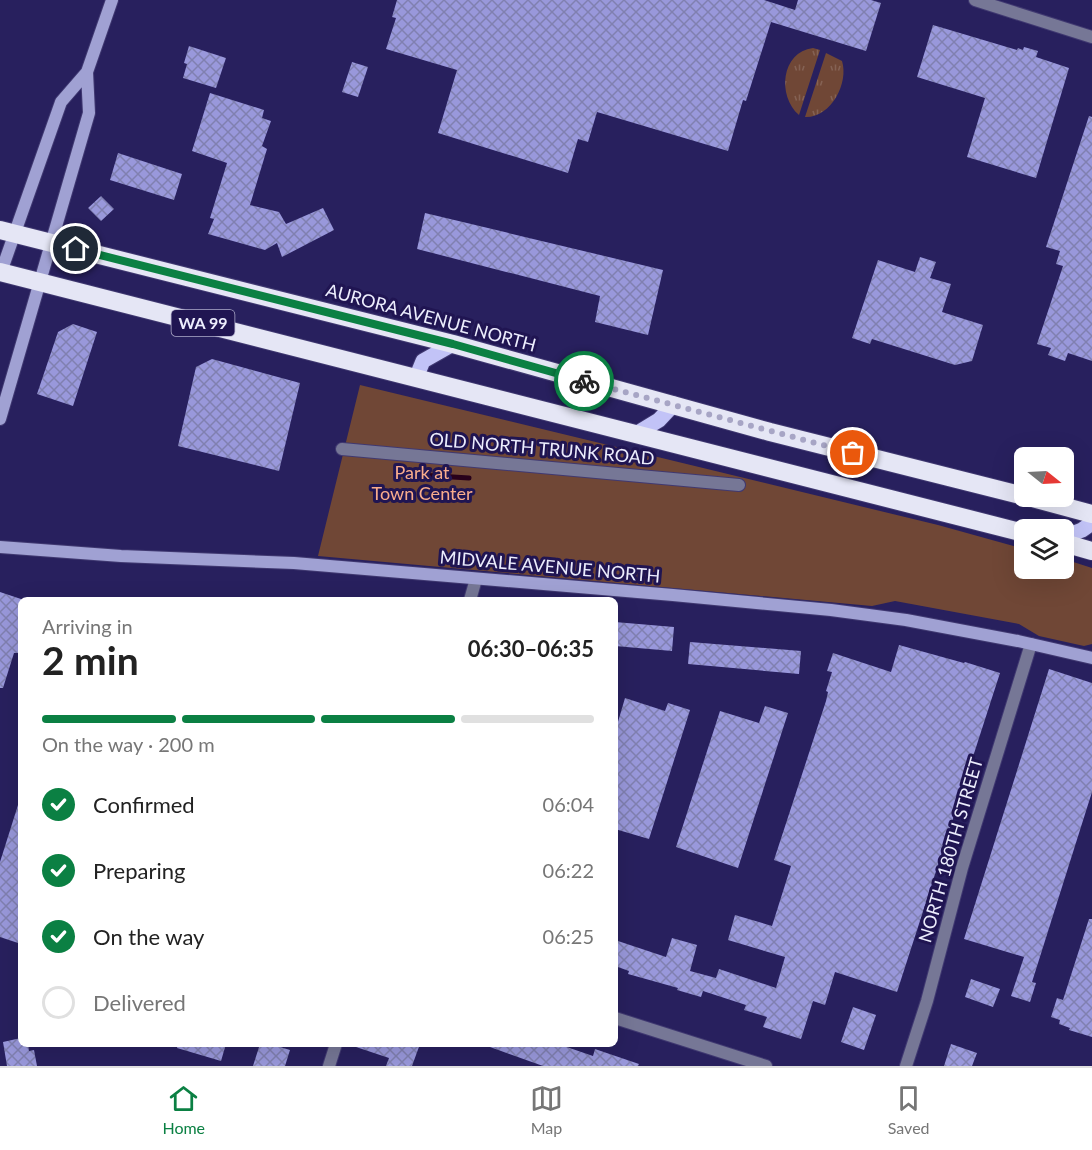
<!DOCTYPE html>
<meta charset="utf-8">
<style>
:root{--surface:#fff;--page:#f2f2f2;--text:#222;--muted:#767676;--line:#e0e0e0;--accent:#0b8043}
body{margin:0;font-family:Lato,sans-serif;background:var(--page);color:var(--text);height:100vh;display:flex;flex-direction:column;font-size:22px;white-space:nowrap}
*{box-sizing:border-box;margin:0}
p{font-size:20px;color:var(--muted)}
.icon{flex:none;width:33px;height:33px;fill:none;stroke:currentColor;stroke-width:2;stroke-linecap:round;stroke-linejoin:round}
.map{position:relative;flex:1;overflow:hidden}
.sheet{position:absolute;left:18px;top:597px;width:600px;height:450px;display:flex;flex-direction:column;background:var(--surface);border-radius:9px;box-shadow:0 6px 24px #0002}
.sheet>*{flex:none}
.needle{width:39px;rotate:108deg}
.fabs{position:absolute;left:1014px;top:447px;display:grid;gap:12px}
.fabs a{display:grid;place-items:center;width:60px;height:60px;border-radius:9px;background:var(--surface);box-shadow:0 6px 24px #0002;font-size:30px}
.pin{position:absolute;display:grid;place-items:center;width:51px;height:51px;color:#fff;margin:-26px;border:3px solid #fff;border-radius:50%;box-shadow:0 2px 6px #0007}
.courier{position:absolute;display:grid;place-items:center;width:60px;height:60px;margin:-30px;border:4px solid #0b8043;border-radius:50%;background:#fff;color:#222;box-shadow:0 2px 8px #0007}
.overview em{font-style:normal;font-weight:700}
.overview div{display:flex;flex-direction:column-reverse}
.overview{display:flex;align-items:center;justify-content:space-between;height:102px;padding:0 24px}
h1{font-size:39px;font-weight:700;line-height:45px}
.bar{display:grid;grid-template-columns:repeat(4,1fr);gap:9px 6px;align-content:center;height:72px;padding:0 24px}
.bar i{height:8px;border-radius:4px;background:var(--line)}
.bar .selected{background:var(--accent)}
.bar p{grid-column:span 4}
ol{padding:0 24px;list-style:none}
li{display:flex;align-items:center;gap:18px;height:66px}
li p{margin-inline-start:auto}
li .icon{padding:6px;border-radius:50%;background:var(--accent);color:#fff;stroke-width:4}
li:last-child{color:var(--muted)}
li i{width:33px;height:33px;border:3px solid var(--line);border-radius:50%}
.tab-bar{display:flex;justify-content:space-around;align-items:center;height:84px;border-top:2px solid var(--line);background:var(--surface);font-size:16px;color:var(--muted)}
.tab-bar a{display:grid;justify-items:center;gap:3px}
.tab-bar .selected{color:var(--accent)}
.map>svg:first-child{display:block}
.grass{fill:url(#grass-tufts)}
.green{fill:#704736}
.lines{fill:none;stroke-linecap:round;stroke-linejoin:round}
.stream{stroke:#28011b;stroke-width:5}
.building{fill:url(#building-cross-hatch)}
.street-casing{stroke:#403971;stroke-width:14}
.secondary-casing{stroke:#403971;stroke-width:14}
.primary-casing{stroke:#403971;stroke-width:17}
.highway-casing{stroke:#403971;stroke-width:20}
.street{stroke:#767796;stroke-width:12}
.secondary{stroke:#a0a1d3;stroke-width:12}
.primary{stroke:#c2c3f7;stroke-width:15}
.highway{stroke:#e5e6f5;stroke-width:18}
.done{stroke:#a7a5c5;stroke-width:6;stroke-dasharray:0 10.8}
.route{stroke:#0b8043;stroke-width:8}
.labels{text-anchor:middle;stroke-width:6;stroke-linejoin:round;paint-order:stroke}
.shield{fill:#201552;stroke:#afacca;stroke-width:1.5}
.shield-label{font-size:16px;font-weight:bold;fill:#ecedfd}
.street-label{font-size:18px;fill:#ecedfd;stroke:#201552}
.park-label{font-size:18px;fill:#f9ad8c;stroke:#201552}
</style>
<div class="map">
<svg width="1092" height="1066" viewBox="0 0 1092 1066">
<defs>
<pattern id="grass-tufts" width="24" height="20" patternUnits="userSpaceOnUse" patternTransform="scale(1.5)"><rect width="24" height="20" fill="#704736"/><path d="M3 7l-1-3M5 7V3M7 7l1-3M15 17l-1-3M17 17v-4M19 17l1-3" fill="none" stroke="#856254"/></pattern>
<pattern id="building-cross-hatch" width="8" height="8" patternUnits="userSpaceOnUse" patternTransform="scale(1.5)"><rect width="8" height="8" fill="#9998db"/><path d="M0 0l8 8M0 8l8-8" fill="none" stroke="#8080b0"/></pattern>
</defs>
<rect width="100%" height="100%" fill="#28205e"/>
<!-- grass -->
<path class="grass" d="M 813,48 L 820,50 L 799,115 C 777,96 781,52 813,48 Z
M 826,53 L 842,61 C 849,83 831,118 805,117 Z"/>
<!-- green -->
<path class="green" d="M 360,385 L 938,525 L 1024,549 L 1024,568 L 1064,568 L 1064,559 L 1092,568 L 1092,644 L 1084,646 L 1039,636 L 1019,624 L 895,601 L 872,606 L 318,556 Z"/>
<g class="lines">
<!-- stream -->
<path class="stream" d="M 404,474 L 469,478"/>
</g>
<!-- building -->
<path class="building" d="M 397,0 L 764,0 L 795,10 L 798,0 L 871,0 L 881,3 L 866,51 L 771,22 L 746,101 L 743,100 L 728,151 L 597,112 L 588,142 L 578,139 L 568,173 L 438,133 L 457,70 L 386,49 L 396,18 L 392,17 Z
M 933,25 L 1017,50 L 1018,48 L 1023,50 L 1024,47 L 1038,51 L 1036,57 L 1069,68 L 1036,178 L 967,157 L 985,98 L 917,77 Z
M 189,46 L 226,58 L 216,88 L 183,78 L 187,64 L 184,63 Z
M 352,62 L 368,67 L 358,97 L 342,92 Z
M 210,93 L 264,110 L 262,118 L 271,121 L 262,146 L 267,149 L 250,205 L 279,212 L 286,224 L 323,208 L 334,230 L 282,257 L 277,243 L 265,250 L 208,234 L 214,219 L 210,218 L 227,163 L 192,151 Z
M 1089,116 L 1092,117 L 1092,361 L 1068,353 L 1065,361 L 1048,355 L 1051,348 L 1037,344 L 1063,266 L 1056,264 L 1060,251 L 1046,247 Z
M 118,153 L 182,174 L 174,200 L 110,180 Z
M 101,196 L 114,209 L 101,221 L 88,208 Z
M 425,213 L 663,270 L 648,335 L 595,322 L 600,296 L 417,249 Z
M 920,257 L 936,262 L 930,278 L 951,284 L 942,312 L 983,325 L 972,361 L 955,365 L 872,339 L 870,344 L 852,338 L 878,260 L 915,272 Z
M 73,324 L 97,332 L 73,406 L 37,394 L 58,332 Z
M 212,359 L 300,383 L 279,471 L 178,446 L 196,367 Z
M 0,592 L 21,599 L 21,653 L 14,653 L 3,688 L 0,688 Z
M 615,622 L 674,627 L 672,651 L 615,646 Z
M 690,642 L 801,651 L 799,674 L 688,664 Z
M 899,645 L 964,663 L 965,662 L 1000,673 L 897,992 L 835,972 L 825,1005 L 813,1001 L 801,1039 L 763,1027 L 767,1017 L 744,1010 L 746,1005 L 703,991 L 701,997 L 677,990 L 678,988 L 628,974 L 629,971 L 615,966 L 615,940 L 666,957 L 672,938 L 697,945 L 690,971 L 716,978 L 719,969 L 776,988 L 785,957 L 728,940 L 735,915 L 772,926 L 791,866 L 774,860 L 826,701 L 828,692 L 826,691 L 832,672 L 827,671 L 833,653 L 891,672 Z
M 1049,669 L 1092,683 L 1092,792 L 1032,982 L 1036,983 L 1030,1002 L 1011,996 L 1024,957 L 964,939 Z
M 625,698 L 665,711 L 668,703 L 690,710 L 649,839 L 615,829 L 615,732 Z
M 765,706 L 788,713 L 738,868 L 676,847 L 720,711 L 759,723 Z
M 18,805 L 21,806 L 21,944 L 0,937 L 0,862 Z
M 1089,919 L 1092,919 L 1092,1037 L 1069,1030 L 1070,1028 L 1059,1024 L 1060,1020 L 1051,1017 L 1057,998 L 1063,1000 Z
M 971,979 L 1000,989 L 993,1007 L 965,997 Z
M 853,1007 L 876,1015 L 864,1050 L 841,1042 Z
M 21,1038 L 21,1044 L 28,1044 L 29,1051 L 34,1050 L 37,1066 L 7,1066 L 3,1042 Z
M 177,1044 L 226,1044 L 221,1061 L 177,1048 Z
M 260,1044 L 270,1044 L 290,1050 L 285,1066 L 253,1066 Z
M 356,1044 L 420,1044 L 412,1066 L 386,1066 L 389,1058 L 356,1047 Z
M 491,1044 L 558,1044 L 593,1056 L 595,1049 L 639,1064 L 638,1066 L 543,1066 L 490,1047 Z
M 951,1044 L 977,1053 L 972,1066 L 944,1066 Z"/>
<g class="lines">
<!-- street casing -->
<g class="street-casing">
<path id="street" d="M 975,0 L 1092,37
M 342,449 L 739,485
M 470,600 L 476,579
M 615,1018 L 766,1066
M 329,1066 L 336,1044
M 906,1066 L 927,1001 L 962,868 L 1031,644"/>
</g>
<!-- secondary casing -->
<g class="secondary-casing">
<path id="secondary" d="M 0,275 L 61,102 L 87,72 L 112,0
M 0,419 L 89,113 L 87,72
M 0,547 L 121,556 L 294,563 L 673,595 L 831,610 L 906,620 L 1018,641 L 1092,658"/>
</g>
<!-- primary casing -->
<g class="primary-casing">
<path id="primary" d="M 416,378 L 423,361 L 453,344
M 636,434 L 659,420 L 674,404
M 1064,537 L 1082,530 L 1092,523"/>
</g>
<!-- highway casing -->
<g class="highway-casing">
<path id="highway" d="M 0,230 L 453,344 L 770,432 L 1024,496
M 0,272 L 1024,533
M 1025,496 L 1092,514
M 1064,543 L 1092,551"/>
</g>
<!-- street -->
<use href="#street" class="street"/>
<!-- secondary -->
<use href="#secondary" class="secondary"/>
<!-- primary -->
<use href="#primary" class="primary"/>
<!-- highway -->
<use href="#highway" class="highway"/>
</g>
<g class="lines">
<!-- done -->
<path class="done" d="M 584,381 L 853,453"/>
<!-- route -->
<path class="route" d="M 76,249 L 453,344 L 584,381"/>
</g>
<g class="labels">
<!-- shield labels -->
<rect class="shield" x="171.5" y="310" width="63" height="26" rx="4.5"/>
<g class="shield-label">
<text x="203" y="329">WA 99</text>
</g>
<!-- street labels -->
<g class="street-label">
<text transform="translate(431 318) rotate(15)" y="6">AURORA AVENUE NORTH</text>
<text transform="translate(542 449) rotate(5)" y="6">OLD NORTH TRUNK ROAD</text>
<text transform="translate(550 567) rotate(5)" y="6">MIDVALE AVENUE NORTH</text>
<text transform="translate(951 850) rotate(-74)" y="6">NORTH 180TH STREET</text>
</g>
<!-- park labels -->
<g class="park-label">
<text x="422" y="479">Park at<tspan x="422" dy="21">Town Center</tspan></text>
</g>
</g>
</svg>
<div class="fabs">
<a><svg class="needle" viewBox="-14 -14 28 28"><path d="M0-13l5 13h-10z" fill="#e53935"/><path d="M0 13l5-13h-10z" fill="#767676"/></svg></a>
<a><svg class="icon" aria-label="layers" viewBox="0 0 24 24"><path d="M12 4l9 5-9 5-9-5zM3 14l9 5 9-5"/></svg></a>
</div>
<div class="pin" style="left:853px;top:453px;background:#ea580c"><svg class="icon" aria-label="bag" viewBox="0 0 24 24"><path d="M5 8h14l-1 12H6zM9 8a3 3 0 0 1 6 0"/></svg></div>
<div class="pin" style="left:76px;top:249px;background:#1f2937"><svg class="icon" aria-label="home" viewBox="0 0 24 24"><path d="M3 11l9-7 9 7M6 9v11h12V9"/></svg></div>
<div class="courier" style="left:584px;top:381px"><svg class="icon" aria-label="bike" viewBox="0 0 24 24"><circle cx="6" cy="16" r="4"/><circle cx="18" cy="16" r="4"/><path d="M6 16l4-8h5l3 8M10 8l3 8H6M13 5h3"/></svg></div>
<section class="sheet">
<div class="overview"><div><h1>2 min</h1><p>Arriving in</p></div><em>06:30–06:35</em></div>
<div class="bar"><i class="selected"></i><i class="selected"></i><i class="selected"></i><i></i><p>On the way · 200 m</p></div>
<ol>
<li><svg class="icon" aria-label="check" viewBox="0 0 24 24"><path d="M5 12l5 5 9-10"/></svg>Confirmed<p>06:04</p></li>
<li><svg class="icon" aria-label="check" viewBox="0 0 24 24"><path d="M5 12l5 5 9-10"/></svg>Preparing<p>06:22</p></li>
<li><svg class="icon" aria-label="check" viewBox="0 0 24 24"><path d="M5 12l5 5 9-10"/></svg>On the way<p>06:25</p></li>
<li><i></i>Delivered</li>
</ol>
</section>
</div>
<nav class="tab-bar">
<a class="selected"><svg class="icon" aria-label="home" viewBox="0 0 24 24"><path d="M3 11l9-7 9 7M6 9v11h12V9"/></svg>Home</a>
<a><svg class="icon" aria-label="map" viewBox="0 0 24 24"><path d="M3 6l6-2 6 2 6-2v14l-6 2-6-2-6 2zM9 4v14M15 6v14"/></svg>Map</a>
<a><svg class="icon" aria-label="saved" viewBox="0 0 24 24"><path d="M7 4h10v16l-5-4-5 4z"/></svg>Saved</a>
</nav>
